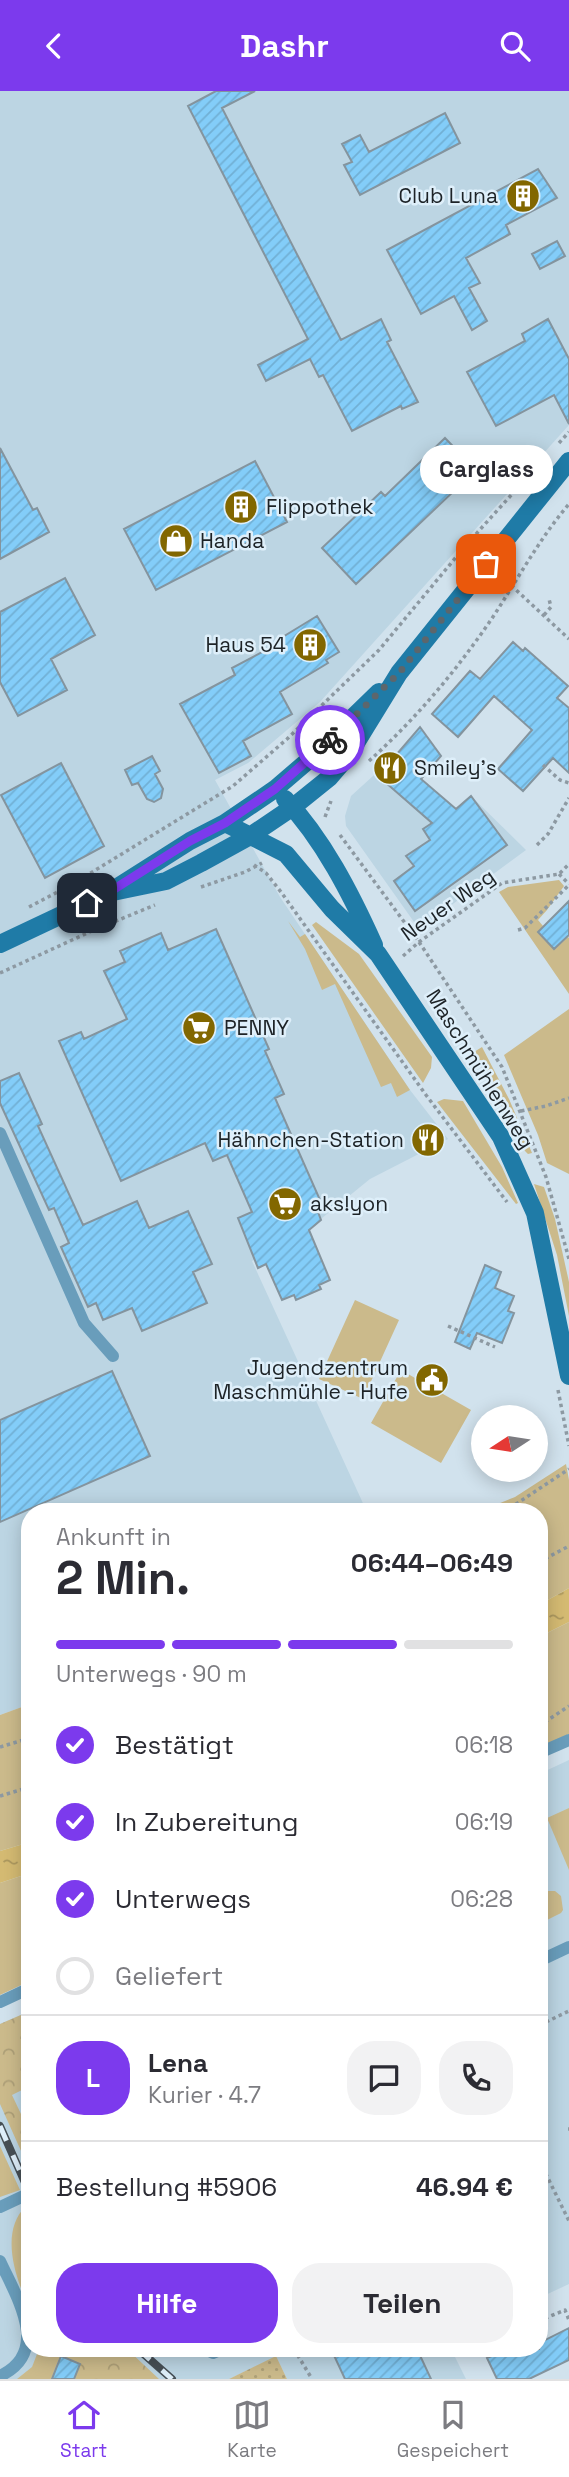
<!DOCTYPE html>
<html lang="de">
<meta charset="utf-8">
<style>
:root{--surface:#fff;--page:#f2f2f3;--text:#2b2b33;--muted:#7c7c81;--line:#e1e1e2;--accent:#7c3aed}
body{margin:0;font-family:"Space Grotesk",sans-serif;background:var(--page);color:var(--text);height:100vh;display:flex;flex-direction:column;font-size:26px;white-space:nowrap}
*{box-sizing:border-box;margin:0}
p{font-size:23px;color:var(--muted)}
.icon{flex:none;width:38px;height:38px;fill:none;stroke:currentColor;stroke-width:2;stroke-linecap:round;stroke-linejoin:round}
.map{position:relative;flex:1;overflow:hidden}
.side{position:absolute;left:21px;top:1412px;width:527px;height:854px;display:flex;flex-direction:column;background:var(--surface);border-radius:28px;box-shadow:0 4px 18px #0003}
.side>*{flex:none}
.needle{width:46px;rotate:258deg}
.controls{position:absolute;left:471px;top:1314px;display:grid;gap:14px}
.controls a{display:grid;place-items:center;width:77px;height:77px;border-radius:50%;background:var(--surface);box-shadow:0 4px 18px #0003;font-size:35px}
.pin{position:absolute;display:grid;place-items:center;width:60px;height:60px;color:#fff;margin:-30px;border-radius:14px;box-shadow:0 4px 10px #0006}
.courier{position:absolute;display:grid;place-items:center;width:70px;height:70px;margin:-35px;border:5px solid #7c3aed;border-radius:50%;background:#fff;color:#222;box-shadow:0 2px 9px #0007}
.bubble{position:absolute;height:49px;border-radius:24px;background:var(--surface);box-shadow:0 4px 18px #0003;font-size:23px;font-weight:800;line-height:49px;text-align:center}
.overview em{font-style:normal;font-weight:800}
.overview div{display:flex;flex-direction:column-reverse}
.overview{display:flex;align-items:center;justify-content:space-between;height:119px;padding:0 35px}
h1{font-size:46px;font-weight:800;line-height:52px}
.bar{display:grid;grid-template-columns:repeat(4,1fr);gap:10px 7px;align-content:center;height:84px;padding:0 35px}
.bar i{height:9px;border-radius:5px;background:var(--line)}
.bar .on{background:var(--accent)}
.bar p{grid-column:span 4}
.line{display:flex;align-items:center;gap:18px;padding:0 35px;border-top:2px solid var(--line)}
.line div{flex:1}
.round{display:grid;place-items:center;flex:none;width:74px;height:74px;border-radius:28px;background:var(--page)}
ol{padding:0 35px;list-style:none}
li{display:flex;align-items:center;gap:21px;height:77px}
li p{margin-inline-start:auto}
li .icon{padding:7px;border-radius:50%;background:var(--accent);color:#fff;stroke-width:4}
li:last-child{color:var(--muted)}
li i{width:38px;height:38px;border:4px solid var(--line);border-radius:50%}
.cta{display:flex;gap:14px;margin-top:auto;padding:14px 35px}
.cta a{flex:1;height:80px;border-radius:28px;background:var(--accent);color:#fff;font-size:28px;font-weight:800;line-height:80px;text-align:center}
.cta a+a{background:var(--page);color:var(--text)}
header{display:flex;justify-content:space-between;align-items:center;height:91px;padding:0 35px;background:var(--accent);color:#fff;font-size:32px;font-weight:800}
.tab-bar{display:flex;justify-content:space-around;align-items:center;height:98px;border-top:2px solid var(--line);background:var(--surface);font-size:19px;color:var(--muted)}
.tab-bar a{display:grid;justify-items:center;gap:4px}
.tab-bar .on{color:var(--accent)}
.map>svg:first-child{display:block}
.built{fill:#bcd5e3}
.grass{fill:#cbba8b}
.forest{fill:url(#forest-crowns)}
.park{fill:url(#park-dots)}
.water{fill:url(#water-ripples)}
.building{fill:url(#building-hatch);stroke:#84949e;stroke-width:2}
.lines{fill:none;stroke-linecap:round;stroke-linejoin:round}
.path{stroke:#8d99a2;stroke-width:3.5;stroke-dasharray:3.5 3.5;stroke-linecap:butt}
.lane{stroke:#699dbb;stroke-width:12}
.secondary{stroke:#1f7ba7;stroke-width:18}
.rail-casing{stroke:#464f55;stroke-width:8}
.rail{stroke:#deeffa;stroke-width:5;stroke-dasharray:16;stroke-linecap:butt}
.done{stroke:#5c666c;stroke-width:7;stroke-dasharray:0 12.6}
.route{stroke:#7c3aed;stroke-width:9}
.labels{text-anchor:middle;stroke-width:5;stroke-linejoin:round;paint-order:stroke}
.poi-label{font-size:21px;fill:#1d2327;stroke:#deeffa;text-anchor:start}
.street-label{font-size:21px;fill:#1d2327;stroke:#deeffa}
</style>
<header><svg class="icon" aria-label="back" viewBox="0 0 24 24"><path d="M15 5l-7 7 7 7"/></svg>Dashr<svg class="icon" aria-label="search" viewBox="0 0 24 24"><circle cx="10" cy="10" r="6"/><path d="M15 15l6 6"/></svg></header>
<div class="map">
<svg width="569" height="2288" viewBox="0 0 569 2288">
<defs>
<pattern id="forest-crowns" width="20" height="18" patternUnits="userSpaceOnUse" patternTransform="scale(1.75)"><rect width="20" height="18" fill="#cbba8b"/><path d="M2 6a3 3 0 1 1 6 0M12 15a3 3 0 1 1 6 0" fill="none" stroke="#aea078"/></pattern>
<pattern id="park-dots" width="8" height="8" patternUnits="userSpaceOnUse" patternTransform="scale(1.75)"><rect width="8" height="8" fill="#cbba8b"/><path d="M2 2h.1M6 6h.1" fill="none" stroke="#aea078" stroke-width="1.8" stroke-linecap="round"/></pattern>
<pattern id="water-ripples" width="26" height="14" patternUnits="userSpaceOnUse" patternTransform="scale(1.75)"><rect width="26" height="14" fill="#d4ba72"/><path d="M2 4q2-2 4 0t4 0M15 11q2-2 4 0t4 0" fill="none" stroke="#ab975e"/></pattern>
<pattern id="building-hatch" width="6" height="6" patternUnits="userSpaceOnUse" patternTransform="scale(1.75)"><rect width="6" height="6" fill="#83cdf9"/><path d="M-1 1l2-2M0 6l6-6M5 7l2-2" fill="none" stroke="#71b0d5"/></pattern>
</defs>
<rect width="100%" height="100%" fill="#d1e2ed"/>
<!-- built -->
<path class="built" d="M 0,0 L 569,0 L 569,334 L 320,611 L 248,672 L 215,689 L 280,806 L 410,999 L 448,1048 L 370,1088 L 295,1149 L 252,1170 L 367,1421 L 30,1421 L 30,1613 L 0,1624 Z
M 395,665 L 456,718 L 471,705 L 526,759 L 419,838 L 346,735 L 345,725 L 351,705 Z
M 569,1669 L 569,2193 L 539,2207 L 539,1683 Z
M 30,1920 L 30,2258 L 451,2258 L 466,2288 L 287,2288 L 276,2266 L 229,2288 L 0,2288 L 0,1933 Z"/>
<!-- grass -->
<path class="grass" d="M 559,789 L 564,795 L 547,819 L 538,829 L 543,835 L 538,841 L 554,858 L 568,846 L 569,847 L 569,903 L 499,801 L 508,796 Z
M 288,830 L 300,846 L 305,843 L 410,999 L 397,1006 L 391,992 L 381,996 L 335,893 L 322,899 L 305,858 Z
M 316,831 L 359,863 L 432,966 L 431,977 L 423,992 L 312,834 Z
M 569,918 L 569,1083 L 547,1072 L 538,1044 L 504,964 Z
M 482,956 L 509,1008 L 532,1062 L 528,1063 L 525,1060 L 474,961 Z
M 444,1008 L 463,1010 L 502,1076 L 518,1112 L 516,1113 L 437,1011 Z
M 534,1093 L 544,1096 L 555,1128 L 569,1191 L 569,1225 L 557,1164 Z
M 355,1209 L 399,1229 L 363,1308 L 319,1288 Z
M 401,1279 L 471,1319 L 441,1372 L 371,1332 Z
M 566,1373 L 569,1389 L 569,1497 L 539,1514 L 539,1421 L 478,1421 L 515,1406 Z
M 569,1531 L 569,1643 L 539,1657 L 539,1546 Z
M 30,1613 L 30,1751 L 0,1760 L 0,1624 Z
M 569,1717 L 569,1779 L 547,1727 Z
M 30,1782 L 30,1890 L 0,1904 L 0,1792 Z
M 547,1800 L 555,1800 L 561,1805 L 563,1819 L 561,1822 L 539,1833 L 539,1804 Z
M 0,2055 L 20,2099 L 0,2106 Z
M 26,2115 L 30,2123 L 30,2218 C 14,2185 0,2140 26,2115 Z
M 39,2258 L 63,2258 L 51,2288 L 17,2288 L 32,2276 Z"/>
<!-- forest -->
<path class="forest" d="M 30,1920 L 30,1995 L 12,2004 L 30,2042 L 30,2080 L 0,2013 L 0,1933 Z
M 63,2258 L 127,2258 L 159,2288 L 51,2288 Z"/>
<!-- park -->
<path class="park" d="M 276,2265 L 287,2288 L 229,2288 Z"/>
<!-- water -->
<path class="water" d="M 569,1497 L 569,1531 L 539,1546 L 539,1514 Z
M 30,1751 L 30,1782 L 0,1792 L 0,1760 Z"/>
<!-- building -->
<path class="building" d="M 216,0 L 255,0 L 222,17 L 341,249 L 381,228 L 391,249 L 387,251 L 418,311 L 402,318 L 401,315 L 352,340 L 323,284 L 319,286 L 310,268 L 266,290 L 258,274 L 308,248 L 188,15 Z
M 445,22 L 460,52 L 360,104 L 344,74 L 352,71 L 342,53 L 360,44 L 369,61 Z
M 538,78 L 557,107 L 506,134 L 510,143 L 466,167 L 480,192 L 469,197 L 487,230 L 472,239 L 454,205 L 421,223 L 387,159 Z
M 557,150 L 565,165 L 540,178 L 532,163 Z
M 548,228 L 569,268 L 569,333 L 554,304 L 496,335 L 467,281 L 525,250 L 522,243 Z
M 445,347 L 476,379 L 356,493 L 322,457 L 381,401 L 385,405 Z
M 0,357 L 33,419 L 37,417 L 49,441 L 0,468 Z
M 255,370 L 287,431 L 156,499 L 124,438 Z
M 65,487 L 95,544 L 51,568 L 67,599 L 18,625 L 0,591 L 0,521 Z
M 317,525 L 339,561 L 326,569 L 328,572 L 280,601 L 292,623 L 243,650 L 251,665 L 219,682 L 180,613 L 235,584 L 232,577 L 283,550 L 281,547 Z
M 513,551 L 523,560 L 525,557 L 568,595 L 557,607 L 569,617 L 569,682 L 553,667 L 523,700 L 498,678 L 532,639 L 494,605 L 458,646 L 432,623 L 470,580 L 480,588 Z
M 420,636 L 441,665 L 421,688 L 456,718 L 471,705 L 507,754 L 415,820 L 394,790 L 414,775 L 406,765 L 430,749 L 423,738 L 432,732 L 378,685 Z
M 152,665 L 160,680 L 155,683 L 163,698 L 161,707 L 154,711 L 147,708 L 138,692 L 132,694 L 125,679 Z
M 61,672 L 104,755 L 45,787 L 1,704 Z
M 569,810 L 569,844 L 554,858 L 538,841 Z
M 216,838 L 269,958 L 265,960 L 284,1003 L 275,1007 L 324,1118 L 318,1121 L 321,1129 L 309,1139 L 330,1189 L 319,1194 L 321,1198 L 296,1209 L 294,1204 L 282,1209 L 266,1173 L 258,1177 L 238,1127 L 252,1121 L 227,1064 L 213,1070 L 205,1052 L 121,1090 L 59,950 L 81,941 L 84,948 L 127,928 L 104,880 L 125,871 L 120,860 L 161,842 L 168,859 Z
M 19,982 L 42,1033 L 38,1035 L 83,1134 L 137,1110 L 149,1137 L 188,1120 L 212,1173 L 193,1181 L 207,1212 L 142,1240 L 132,1217 L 103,1229 L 96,1212 L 88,1216 L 61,1156 L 69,1152 L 54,1117 L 49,1119 L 0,1012 L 0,990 Z
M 485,1174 L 501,1181 L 495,1197 L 514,1205 L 508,1220 L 514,1222 L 502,1252 L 477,1242 L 470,1258 L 455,1251 Z
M 112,1280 L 150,1365 L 0,1431 L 0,1329 Z
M 569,2237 L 569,2269 L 529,2288 L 497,2288 L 487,2267 L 508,2258 L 539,2258 L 539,2252 Z
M 331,2258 L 417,2258 L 431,2288 L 345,2288 Z
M 61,2265 L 80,2273 L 74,2288 L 52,2288 Z"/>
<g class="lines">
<!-- path -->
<path class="path" d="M 559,352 L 569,341
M 501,485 L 569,548
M 544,524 L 551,516 L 549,508
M 369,670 C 409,634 445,593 476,550 C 509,506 533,455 569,413
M 543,674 L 560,689 L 569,692
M 325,726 L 331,710
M 340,744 L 419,851 L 502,976 L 546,1086 L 569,1168
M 537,754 L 548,743 L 569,707
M 254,774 L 266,782 L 281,801 L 426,1004 L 507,1111
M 559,783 L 569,793
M 201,796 L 245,781 L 262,772
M 29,816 L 71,794 L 233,695 L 287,648 L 379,559 L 467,453 L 532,381
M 518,839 L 525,837 L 569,794
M 403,865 L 419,851 L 502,792 L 559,783 L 569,773
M 0,882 L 94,839 L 155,814
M 521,1020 L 546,1015 L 569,1007
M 448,1235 L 495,1256
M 558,1299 L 569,1355
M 504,1421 L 569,1378
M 539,1471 L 569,1455
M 539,1635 L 569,1615
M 0,1656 L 30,1647
M 0,1705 L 30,1696
M 546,1931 L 569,1920
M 568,2038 L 569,2038
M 542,2069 L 543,2077 L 569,2130
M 539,2227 L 541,2229 L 565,2219 L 569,2229
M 294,2258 L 312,2288"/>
<!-- lane -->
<path class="lane" d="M 0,1042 L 84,1232 L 113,1265
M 539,1662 L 569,1649
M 539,1870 L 569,1856
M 0,1911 L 30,1897
M 0,2116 L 30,2102
M 0,2170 C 16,2205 52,2261 0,2285
M 205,2258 L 213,2262 L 222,2258"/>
<!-- secondary -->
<path class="secondary" d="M 285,708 C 323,748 351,803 374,854
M 225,732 L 286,763 L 332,818 L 378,863 L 501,1046 L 535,1122 L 569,1285
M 108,802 L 166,790 L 201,772 L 250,745 L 293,716 L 329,687 L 348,665 L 399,582 L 569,370
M 0,853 L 108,802 L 190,750 L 225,732 L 275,698 L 310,668 L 379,601"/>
<!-- rail casing -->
<g class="rail-casing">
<path id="rail" d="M 0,2035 L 30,2103
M 138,2258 L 172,2288"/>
</g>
<!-- rail -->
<use href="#rail" class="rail"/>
</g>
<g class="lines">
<!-- done -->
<path class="done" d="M 330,649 L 399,582 L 486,473"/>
<!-- route -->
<path class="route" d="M 87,812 L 108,802 L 190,750 L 225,732 L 275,698 L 330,649"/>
</g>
<!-- icons -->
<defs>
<g id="building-disc" transform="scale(1.75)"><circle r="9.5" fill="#826700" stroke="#deeffa"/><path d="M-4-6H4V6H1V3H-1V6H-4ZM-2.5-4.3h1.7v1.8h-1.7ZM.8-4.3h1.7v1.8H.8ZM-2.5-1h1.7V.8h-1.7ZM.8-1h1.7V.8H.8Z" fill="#fff"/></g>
<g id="shop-disc" transform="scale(1.75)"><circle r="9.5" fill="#826700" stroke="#deeffa"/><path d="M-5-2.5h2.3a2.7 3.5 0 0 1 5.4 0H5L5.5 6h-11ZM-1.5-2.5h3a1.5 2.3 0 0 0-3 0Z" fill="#fff"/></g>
<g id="restaurant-disc" transform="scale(1.75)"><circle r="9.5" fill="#826700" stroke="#deeffa"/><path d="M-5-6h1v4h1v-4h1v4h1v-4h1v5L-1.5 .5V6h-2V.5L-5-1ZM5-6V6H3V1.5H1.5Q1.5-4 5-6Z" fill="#fff"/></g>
<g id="supermarket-disc" transform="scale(1.75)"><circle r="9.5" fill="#826700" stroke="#deeffa"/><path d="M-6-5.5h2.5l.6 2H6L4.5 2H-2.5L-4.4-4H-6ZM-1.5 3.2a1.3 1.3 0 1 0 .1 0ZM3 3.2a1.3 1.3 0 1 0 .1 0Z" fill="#fff"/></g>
<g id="civic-disc" transform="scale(1.75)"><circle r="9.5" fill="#826700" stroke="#deeffa"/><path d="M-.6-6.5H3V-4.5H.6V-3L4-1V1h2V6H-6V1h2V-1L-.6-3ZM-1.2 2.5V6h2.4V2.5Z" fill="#fff"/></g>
</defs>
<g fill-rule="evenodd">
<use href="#building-disc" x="523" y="105"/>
<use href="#building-disc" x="241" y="416"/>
<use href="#shop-disc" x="176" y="450"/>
<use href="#building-disc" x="310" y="554"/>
<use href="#restaurant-disc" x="390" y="677"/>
<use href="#supermarket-disc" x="199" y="937"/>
<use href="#restaurant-disc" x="428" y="1049"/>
<use href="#supermarket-disc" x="285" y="1113"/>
<use href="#civic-disc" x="432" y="1289"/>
</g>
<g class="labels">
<!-- poi labels -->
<g class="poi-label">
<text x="498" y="112" text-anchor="end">Club Luna</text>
<text x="266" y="423">Flippothek</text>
<text x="200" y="457">Handa</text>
<text x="286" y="561" text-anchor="end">Haus 54</text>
<text x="414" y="684">Smiley's</text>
<text x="224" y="944">PENNY</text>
<text x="404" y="1056" text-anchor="end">Hähnchen-Station</text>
<text x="310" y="1120">aks!yon</text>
<text x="408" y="1284" text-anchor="end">Jugendzentrum<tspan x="408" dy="24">Maschmühle - Hufe</tspan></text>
</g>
<!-- street labels -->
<g class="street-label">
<text transform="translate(448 814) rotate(-35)" y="7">Neuer Weg</text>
<text transform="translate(480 978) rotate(58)" y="7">Maschmühlenweg</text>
</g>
</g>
</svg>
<div class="controls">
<a><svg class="needle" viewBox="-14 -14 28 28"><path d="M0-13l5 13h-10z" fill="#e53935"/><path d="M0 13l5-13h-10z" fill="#7c7c81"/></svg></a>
</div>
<div class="pin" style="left:486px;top:473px;background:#ea580c"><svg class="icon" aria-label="bag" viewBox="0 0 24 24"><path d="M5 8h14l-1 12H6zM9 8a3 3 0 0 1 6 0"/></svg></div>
<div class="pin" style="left:87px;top:812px;background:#1f2937"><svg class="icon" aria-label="home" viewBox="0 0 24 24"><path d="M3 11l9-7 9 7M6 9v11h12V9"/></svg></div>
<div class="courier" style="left:330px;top:649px"><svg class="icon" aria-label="bike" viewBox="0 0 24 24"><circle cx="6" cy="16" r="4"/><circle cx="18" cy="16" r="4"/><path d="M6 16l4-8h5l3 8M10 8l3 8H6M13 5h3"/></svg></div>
<div class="bubble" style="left:420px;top:354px;width:133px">Carglass</div>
<section class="side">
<div class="overview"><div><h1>2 Min.</h1><p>Ankunft in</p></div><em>06:44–06:49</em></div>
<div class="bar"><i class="on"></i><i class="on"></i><i class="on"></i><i></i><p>Unterwegs · 90 m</p></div>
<ol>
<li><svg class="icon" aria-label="check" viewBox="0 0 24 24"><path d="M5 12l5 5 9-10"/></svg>Bestätigt<p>06:18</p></li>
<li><svg class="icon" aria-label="check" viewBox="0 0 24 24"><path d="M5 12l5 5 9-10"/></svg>In Zubereitung<p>06:19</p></li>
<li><svg class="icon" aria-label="check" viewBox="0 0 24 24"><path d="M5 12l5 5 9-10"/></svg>Unterwegs<p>06:28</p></li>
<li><i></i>Geliefert</li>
</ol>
<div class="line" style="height:126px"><b class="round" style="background:var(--accent);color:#fff">L</b><div><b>Lena</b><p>Kurier · 4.7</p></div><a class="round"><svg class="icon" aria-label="chat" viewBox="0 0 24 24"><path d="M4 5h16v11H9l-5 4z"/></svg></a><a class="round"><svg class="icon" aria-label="phone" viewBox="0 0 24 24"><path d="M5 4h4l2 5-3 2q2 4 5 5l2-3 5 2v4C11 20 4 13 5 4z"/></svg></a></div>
<div class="line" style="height:91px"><div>Bestellung #5906</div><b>46.94 €</b></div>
<div class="cta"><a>Hilfe</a><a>Teilen</a></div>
</section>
</div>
<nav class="tab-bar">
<a class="on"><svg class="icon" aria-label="home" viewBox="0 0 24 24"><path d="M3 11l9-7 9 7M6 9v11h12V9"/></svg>Start</a>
<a><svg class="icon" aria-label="map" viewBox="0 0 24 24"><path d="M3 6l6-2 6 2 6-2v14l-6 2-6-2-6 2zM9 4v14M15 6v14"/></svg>Karte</a>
<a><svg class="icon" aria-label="saved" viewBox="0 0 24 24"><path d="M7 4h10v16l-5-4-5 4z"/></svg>Gespeichert</a>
</nav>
